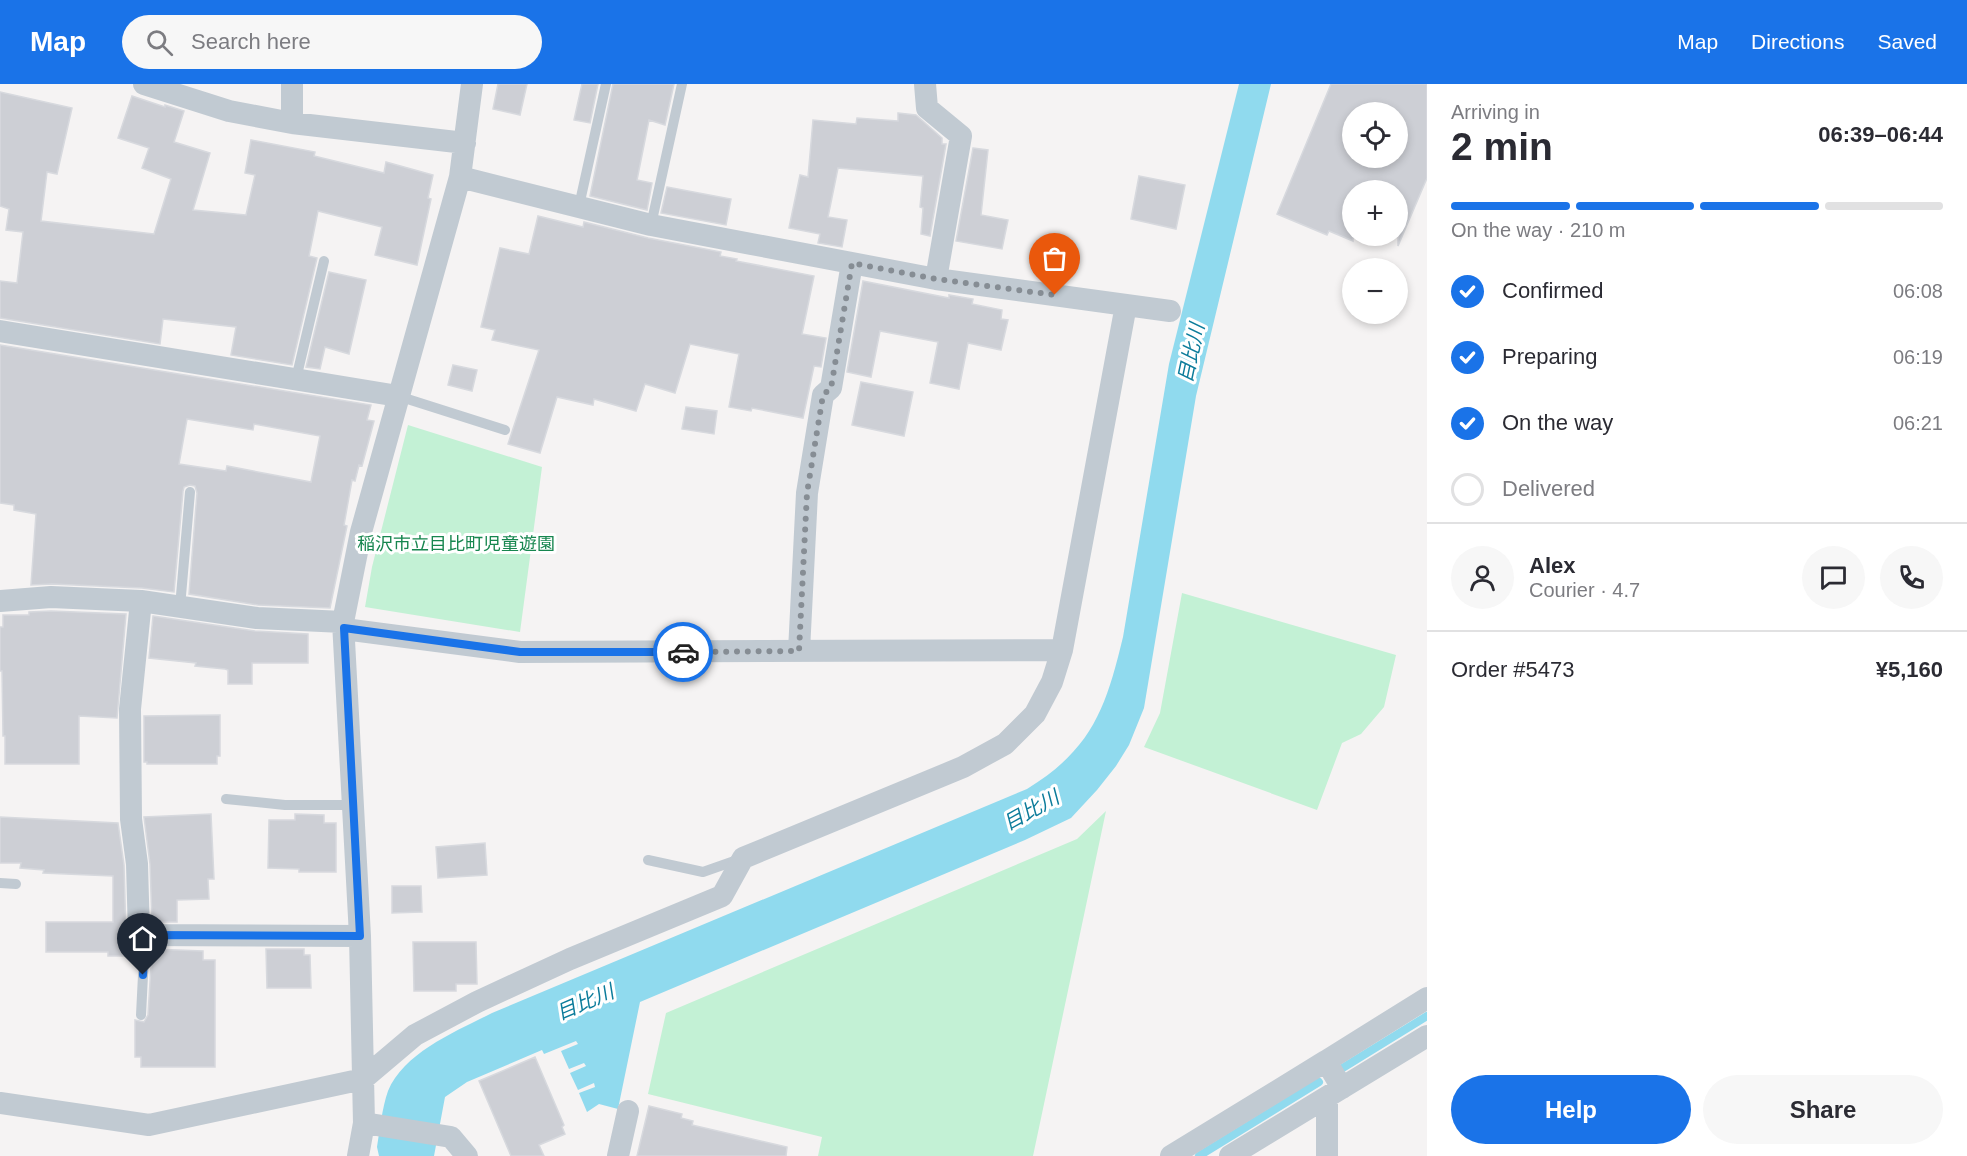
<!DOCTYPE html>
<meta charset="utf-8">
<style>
:root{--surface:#fff;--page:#f7f7f7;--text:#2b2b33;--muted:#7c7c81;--line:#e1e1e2;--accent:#1a73e8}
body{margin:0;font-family:Helvetica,"Noto Sans JP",sans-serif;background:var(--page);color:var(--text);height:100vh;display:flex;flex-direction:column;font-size:22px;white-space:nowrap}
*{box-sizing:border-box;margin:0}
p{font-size:20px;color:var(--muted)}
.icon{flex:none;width:33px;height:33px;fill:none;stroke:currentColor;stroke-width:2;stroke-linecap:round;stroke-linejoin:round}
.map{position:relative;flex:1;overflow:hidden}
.details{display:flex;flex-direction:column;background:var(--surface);width:540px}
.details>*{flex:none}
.tools{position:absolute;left:1342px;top:18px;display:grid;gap:12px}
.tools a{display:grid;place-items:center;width:66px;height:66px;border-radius:50%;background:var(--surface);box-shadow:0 3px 9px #0003;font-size:30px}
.pin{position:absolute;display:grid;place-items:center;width:51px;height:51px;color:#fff;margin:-62px -26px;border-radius:50% 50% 50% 0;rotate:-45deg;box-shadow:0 0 6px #0007}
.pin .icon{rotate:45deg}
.courier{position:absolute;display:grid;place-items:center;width:60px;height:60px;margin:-30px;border:4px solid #1a73e8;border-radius:50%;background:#fff;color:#222;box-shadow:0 2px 8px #0007}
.summary em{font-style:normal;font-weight:800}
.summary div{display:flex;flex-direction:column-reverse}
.summary{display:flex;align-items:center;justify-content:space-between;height:102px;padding:0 24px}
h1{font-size:39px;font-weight:800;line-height:45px}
.bar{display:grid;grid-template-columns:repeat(4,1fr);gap:9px 6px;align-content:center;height:72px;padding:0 24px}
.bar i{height:8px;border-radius:4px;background:var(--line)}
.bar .current{background:var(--accent)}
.bar p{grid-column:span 4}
.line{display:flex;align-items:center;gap:15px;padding:0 24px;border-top:2px solid var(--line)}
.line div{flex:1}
.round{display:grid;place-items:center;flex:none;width:63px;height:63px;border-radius:32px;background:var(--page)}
ol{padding:0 24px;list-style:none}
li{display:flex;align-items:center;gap:18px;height:66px}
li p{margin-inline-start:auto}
li .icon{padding:6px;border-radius:50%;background:var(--accent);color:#fff;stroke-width:4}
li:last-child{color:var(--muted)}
li i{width:33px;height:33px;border:3px solid var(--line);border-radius:50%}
.primary-button{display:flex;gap:12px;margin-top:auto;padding:12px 24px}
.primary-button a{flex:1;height:69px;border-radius:36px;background:var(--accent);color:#fff;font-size:24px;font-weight:800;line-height:69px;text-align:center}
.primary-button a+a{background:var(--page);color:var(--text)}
header{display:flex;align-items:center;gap:36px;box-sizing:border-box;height:84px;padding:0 30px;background:var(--accent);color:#fff}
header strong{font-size:28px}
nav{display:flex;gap:33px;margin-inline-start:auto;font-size:21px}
.search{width:420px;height:54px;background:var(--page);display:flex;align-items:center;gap:15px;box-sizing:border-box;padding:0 21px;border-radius:33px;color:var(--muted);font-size:22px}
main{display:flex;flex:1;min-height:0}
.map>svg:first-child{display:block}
.green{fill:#c3f1d5}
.water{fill:#90daee}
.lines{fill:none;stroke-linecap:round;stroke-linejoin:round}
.stream{stroke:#90daee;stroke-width:8}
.building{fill:#cdcfd5;stroke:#d7d9de;stroke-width:1.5;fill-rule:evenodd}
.service{stroke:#c1cad2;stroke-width:10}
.minor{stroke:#c1cad2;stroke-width:22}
.done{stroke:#868d94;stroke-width:6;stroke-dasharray:0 10.8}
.route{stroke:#1a73e8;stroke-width:8}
.labels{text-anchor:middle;stroke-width:6;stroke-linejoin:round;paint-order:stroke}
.park-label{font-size:18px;fill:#17864f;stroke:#fff}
.water-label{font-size:20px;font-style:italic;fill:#0c7c9b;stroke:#fff}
</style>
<header>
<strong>Map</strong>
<div class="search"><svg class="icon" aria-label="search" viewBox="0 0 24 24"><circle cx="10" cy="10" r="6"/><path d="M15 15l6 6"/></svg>Search here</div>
<nav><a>Map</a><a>Directions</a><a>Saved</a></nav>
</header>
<main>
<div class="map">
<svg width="1427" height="1072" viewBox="0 0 1427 1072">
<rect width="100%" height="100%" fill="#f5f3f3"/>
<!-- green -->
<path class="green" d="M 408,341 L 542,383 L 520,548 L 365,523 L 372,483 Z
M 1182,509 L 1396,571 L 1384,623 L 1361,650 L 1342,659 L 1317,726 L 1144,663 L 1160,629 Z
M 1106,727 L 1033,1072 L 818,1072 L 822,1053 L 648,1010 L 666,929 L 1077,755 Z"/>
<!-- water -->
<path class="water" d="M 1239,0 L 1271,0 L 1196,312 L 1144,624 L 1129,661 L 1116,682 L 1097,706 L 1071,734 L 1025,756 L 640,918 L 618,1025 L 599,1020 L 587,1028 L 579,1009 L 595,1003 L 594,999 L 578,1006 L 570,989 L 586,982 L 584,979 L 569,985 L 561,967 L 578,960 L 576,957 L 544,970 L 542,966 L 467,998 L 445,1013 L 434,1072 L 379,1072 L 377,1063 C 380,1045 382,1024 388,1007 C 404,968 457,947 492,929 L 1027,705 C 1092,665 1106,624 1123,553 L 1169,280 Z"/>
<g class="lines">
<!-- stream -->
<path class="stream" d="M 1341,985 L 1427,932
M 1199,1072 L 1319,998"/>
</g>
<!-- building -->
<path class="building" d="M 498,0 L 527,0 L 520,31 L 493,25 Z
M 582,0 L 598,0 L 590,39 L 574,36 Z
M 613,0 L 674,0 L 665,41 L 649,36 L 637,96 L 652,99 L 647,126 L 590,112 Z
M 1331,0 L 1427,0 L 1427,94 L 1398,162 L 1398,106 L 1353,106 L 1353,157 L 1329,147 L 1327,151 L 1277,130 ZM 1353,28 L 1398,28 L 1398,74 L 1353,74 Z
M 0,8 L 72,24 L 57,90 L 47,88 L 41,137 L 154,150 L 171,95 L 142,84 L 149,64 L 118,54 L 132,12 L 165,23 L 165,21 L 184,27 L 174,58 L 210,69 L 193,126 L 246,131 L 255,91 L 245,89 L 251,56 L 315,68 L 314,72 L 384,89 L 386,78 L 433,91 L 428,114 L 431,115 L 417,181 L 375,171 L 382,143 L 318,127 L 309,172 L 317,174 L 292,281 L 231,271 L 236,243 L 163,235 L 160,260 L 0,234 L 0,197 L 17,199 L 23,148 L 6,146 L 9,125 L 0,122 Z
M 898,29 L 916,31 L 942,54 L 942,60 L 946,60 L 930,152 L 921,150 L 923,124 L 920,123 L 923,92 L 838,84 L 828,133 L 847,136 L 842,163 L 818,159 L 820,150 L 789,144 L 800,91 L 808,93 L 813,36 L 856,40 L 857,34 L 898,37 Z
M 973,64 L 988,66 L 981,131 L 1008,136 L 1002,165 L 956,157 Z
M 1139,92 L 1185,101 L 1176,145 L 1131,135 Z
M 667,103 L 731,115 L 726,141 L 661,129 Z
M 538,132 L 583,143 L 584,138 L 648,154 L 721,168 L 720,172 L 737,175 L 736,177 L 814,192 L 802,250 L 826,254 L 821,283 L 814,282 L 803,334 L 752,324 L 751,327 L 729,323 L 739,270 L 690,260 L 675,309 L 645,300 L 636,327 L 594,315 L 593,321 L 557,313 L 540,369 L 508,360 L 539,266 L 492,256 L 495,246 L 481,243 L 500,164 L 529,170 Z
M 329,188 L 366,196 L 349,270 L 325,263 L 320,285 L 306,283 Z
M 863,197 L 949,214 L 949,211 L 973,215 L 972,220 L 1002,226 L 1001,235 L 1008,236 L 1001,266 L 968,259 L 959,305 L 930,299 L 938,258 L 880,247 L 871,293 L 847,288 Z
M 0,261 L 371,321 L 367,336 L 374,337 L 362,382 L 359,381 L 355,397 L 352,396 L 344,441 L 347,442 L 330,524 L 258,521 L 189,510 L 197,409 L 195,402 L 190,401 L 184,403 L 183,407 L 174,508 L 142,504 L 52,500 L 31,501 L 36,430 L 14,426 L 14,421 L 0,419 ZM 187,335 L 253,346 L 254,340 L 320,352 L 311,398 L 227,382 L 226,387 L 179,380 Z
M 453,281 L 477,286 L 472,307 L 448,301 Z
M 861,298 L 913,308 L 904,352 L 852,341 Z
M 686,323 L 717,327 L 714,350 L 682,345 Z
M 51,527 L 126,530 L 117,634 L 79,632 L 79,680 L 5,680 L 5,652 L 3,652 L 2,587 L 0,587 L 0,543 L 3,543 L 3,531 L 29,531 L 29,528 Z
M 153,532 L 255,547 L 308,550 L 308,579 L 252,579 L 252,600 L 228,600 L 228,586 L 225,585 L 195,582 L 196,579 L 149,574 Z
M 220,631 L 220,672 L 217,672 L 217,680 L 147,680 L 147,678 L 144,678 L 144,632 Z
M 211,730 L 214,795 L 208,795 L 209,815 L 177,816 L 177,838 L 152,838 L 150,780 L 144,733 Z
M 295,730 L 324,731 L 324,739 L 336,739 L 336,788 L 299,788 L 299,785 L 268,784 L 269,736 L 295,736 Z
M 0,733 L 118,739 L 124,781 L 126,851 L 128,858 L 137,864 L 136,872 L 108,872 L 108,868 L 46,868 L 46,838 L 113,838 L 113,792 L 43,789 L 44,786 L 20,784 L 21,779 L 0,779 Z
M 485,759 L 487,791 L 438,794 L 436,763 Z
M 392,802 L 421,802 L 422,828 L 392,829 Z
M 413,858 L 476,858 L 477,900 L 456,900 L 456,907 L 414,907 Z
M 152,865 L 203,867 L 203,876 L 215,876 L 215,983 L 141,983 L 141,973 L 135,973 L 135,936 L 144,938 L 148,931 Z
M 266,865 L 304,865 L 304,871 L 310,871 L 311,904 L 267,904 Z
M 535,973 L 564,1041 L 562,1043 L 565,1050 L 539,1061 L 544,1072 L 511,1072 L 479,997 Z
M 649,1022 L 682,1030 L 681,1034 L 693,1037 L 692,1041 L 787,1063 L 786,1072 L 637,1072 Z"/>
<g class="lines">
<!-- service -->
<path class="service" d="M 579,122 L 606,0
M 651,141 L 682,0
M 296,295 L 324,177
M 398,312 L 505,346
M 180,523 L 190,408
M 226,715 L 285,721 L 353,721
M 648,776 L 703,788 L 740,775
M 0,799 L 16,800
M 141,931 L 145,851"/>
<!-- minor -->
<path class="minor" d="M 144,0 L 229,27 L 292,39 L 465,59
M 925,0 L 927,24 L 961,52 L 936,195
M 292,39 L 292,0
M 460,93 L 651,141 L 936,195 L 1170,227
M 0,247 L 398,312
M 0,517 L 51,513 L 141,517 L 257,534 L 343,538
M 141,517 L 130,625 L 131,735 L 137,780 L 139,851 L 360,852
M 344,545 L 520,568 L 1062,566
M 799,567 L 807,409 L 823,311 L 831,304 L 852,179
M 1326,977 L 1427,914
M 0,1019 L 149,1041 L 363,995 L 415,951 L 477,918 L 570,875 L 722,812 L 743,774 L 963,683 L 1005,660 L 1035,630 L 1052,598 L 1062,566 L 1126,221
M 364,1039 L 451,1053 L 467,1072
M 358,1072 L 364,1039 L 360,852 L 343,538 L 361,448 L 460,93 L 472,0
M 618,1072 L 628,1027
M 1171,1072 L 1326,977 L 1342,1004
M 1230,1072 L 1427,952
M 1327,1072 L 1327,1014"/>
</g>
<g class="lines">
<!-- done -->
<path class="done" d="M 683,568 L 799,567 L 807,409 L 823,311 L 831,304 L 852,179 L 936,195 L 1055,211"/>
<!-- route -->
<path class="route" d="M 143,891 L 145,851 L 360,852 L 344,544 L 520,568 L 683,568"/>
</g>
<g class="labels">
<!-- park labels -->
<g class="park-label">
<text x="456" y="466">稲沢市立目比町児童遊園</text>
</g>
<!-- water labels -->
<g class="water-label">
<text transform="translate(1191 269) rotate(-78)" y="7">目比川</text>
<text transform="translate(1031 726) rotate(-29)" y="7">目比川</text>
<text transform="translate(585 918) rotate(-23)" y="7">目比川</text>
</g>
</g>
</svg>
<div class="tools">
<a><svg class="icon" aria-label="locate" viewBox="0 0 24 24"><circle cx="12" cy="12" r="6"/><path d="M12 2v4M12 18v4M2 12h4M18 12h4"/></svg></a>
<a>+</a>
<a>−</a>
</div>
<div class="pin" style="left:1055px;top:211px;background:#ea580c"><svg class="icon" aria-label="bag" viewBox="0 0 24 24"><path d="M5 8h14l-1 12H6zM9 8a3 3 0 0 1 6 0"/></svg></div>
<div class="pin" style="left:143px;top:891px;background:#1f2937"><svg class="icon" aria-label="home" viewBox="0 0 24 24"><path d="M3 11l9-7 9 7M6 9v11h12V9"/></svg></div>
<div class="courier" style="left:683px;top:568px"><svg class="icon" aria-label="car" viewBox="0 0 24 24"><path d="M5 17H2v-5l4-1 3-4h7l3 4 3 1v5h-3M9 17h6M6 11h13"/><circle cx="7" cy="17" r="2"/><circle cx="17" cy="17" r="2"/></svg></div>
</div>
<section class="details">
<div class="summary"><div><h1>2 min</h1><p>Arriving in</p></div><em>06:39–06:44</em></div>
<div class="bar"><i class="current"></i><i class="current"></i><i class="current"></i><i></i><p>On the way · 210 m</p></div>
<ol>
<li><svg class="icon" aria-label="check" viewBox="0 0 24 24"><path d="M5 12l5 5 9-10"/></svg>Confirmed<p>06:08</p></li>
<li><svg class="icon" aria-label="check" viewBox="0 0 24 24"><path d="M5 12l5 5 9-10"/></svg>Preparing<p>06:19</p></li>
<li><svg class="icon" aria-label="check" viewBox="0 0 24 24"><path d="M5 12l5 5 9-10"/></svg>On the way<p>06:21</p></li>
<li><i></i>Delivered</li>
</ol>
<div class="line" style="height:108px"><a class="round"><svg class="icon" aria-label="person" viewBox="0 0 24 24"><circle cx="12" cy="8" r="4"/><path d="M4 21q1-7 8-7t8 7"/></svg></a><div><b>Alex</b><p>Courier · 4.7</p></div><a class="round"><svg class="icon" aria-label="chat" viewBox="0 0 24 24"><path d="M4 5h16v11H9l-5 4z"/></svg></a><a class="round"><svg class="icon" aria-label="phone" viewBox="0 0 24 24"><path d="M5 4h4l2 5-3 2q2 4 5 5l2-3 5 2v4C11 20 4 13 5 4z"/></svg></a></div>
<div class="line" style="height:78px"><div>Order #5473</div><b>¥5,160</b></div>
<div class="primary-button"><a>Help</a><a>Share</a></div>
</section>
</main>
